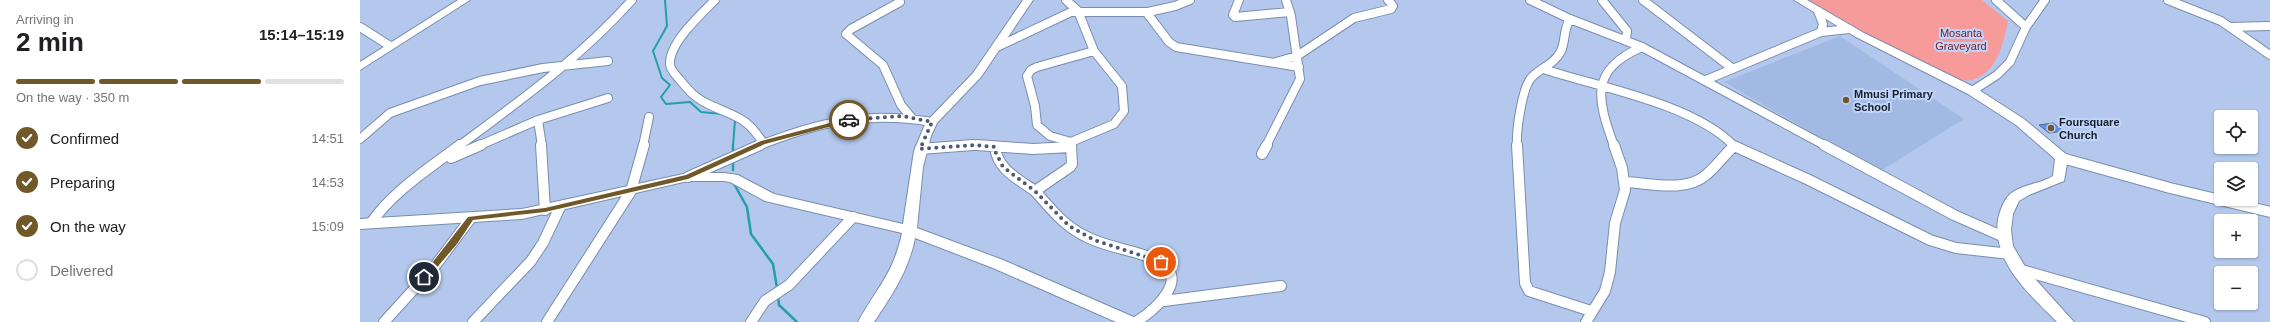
<!DOCTYPE html>
<meta charset="utf-8">
<style>
:root{--surface:#fff;--page:#f2f2f2;--text:#202124;--muted:#757577;--line:#e0e0e0;--accent:#715829}
body{margin:0;font-family:Arial,sans-serif;background:var(--page);color:var(--text);height:100vh;display:flex;flex-direction:column;font-size:15px;white-space:nowrap}
*{box-sizing:border-box;margin:0}
p{font-size:13px;color:var(--muted)}
.icon{flex:none;width:22px;height:22px;fill:none;stroke:currentColor;stroke-width:2;stroke-linecap:round;stroke-linejoin:round}
.map{position:relative;flex:1;overflow:hidden}
.panel{display:flex;flex-direction:column;background:var(--surface);width:360px}
.panel>*{flex:none}
.controls{position:absolute;left:1854px;top:110px;display:grid;gap:8px}
.controls a{display:grid;place-items:center;width:44px;height:44px;border-radius:4px;background:var(--surface);box-shadow:0 1px 3px #0004;font-size:20px}
.pin{position:absolute;display:grid;place-items:center;width:34px;height:34px;color:#fff;margin:-17px;border:2px solid #fff;border-radius:50%;box-shadow:0 1px 4px #0007}
.courier{position:absolute;display:grid;place-items:center;width:40px;height:40px;margin:-20px;border:3px solid #715829;border-radius:50%;background:#fff;color:#222;box-shadow:0 1px 5px #0007}
.head em{font-style:normal;font-weight:700}
.head div{display:flex;flex-direction:column-reverse}
.head{display:flex;align-items:center;justify-content:space-between;height:68px;padding:0 16px}
h1{font-size:26px;font-weight:700;line-height:30px}
.bar{display:grid;grid-template-columns:repeat(4,1fr);gap:6px 4px;align-content:center;height:48px;padding:0 16px}
.bar i{height:5px;border-radius:3px;background:var(--line)}
.bar .current{background:var(--accent)}
.bar p{grid-column:span 4}
ol{padding:0 16px;list-style:none}
li{display:flex;align-items:center;gap:12px;height:44px}
li p{margin-inline-start:auto}
li .icon{padding:4px;border-radius:50%;background:var(--accent);color:#fff;stroke-width:4}
li:last-child{color:var(--muted)}
li i{width:22px;height:22px;border:2px solid var(--line);border-radius:50%}
main{display:flex;flex:1;min-height:0}
.map>svg:first-child{display:block}
.built{fill:#a2bae3}
.green{fill:#f69b9a}
.lines{fill:none;stroke-linecap:round;stroke-linejoin:round}
.stream-far1{stroke:#249fa7;stroke-width:2}
.stream{stroke:#249fa7;stroke-width:2.5}
.building{fill:#5691fc;stroke:#596b8b}
.street-far1-casing{stroke:#7a8daf;stroke-width:10}
.street-casing{stroke:#7a8daf;stroke-width:12}
.secondary-casing{stroke:#7a8daf;stroke-width:2}
.street-far1{stroke:#fff;stroke-width:8}
.street{stroke:#fff;stroke-width:10}
.secondary{fill:#fff;fill-rule:evenodd}
.route{fill:#715829}
.done{stroke:#4d5a6f;stroke-width:4;stroke-dasharray:0 7.2}
.poi-dot{fill:#715829;stroke:#c0d5f9;stroke-width:1.5}
.labels{text-anchor:middle;stroke-width:4;stroke-linejoin:round;paint-order:stroke}
.park-label{font-size:11px;fill:#782127;stroke:#c0d5f9}
.poi-label{font-size:11px;font-weight:bold;fill:#161e2b;stroke:#c0d5f9;text-anchor:start}
</style>
<main>
<section class="panel">
<div class="head"><div><h1>2 min</h1><p>Arriving in</p></div><em>15:14–15:19</em></div>
<div class="bar"><i class="current"></i><i class="current"></i><i class="current"></i><i></i><p>On the way · 350 m</p></div>
<ol>
<li><svg class="icon" aria-label="check" viewBox="0 0 24 24"><path d="M5 12l5 5 9-10"/></svg>Confirmed<p>14:51</p></li>
<li><svg class="icon" aria-label="check" viewBox="0 0 24 24"><path d="M5 12l5 5 9-10"/></svg>Preparing<p>14:53</p></li>
<li><svg class="icon" aria-label="check" viewBox="0 0 24 24"><path d="M5 12l5 5 9-10"/></svg>On the way<p>15:09</p></li>
<li><i></i>Delivered</li>
</ol>
</section>
<div class="map">
<svg width="1910" height="322" viewBox="0 0 1910 322">
<rect width="100%" height="100%" fill="#b3c8ec"/>
<!-- built -->
<path class="built" d="M 1480,36 L 1604,119 L 1522,170 L 1484,151 L 1364,82 Z"/>
<!-- green -->
<path class="green" d="M 1442,0 L 1622,0 L 1648,21 C 1643,44 1638,72 1612,80 C 1586,87 1469,16 1442,0 Z"/>
<g class="lines">
<!-- stream-far1 -->
<path class="stream-far1" d="M 305,0 L 307,26 L 293,51 L 302,78 L 310,85 L 301,97 L 306,104 L 330,102 L 341,112 L 362,114
M 373,146 L 375,120"/>
<!-- stream -->
<path class="stream" d="M 373,150 L 373,145
M 373,160 L 373,170
M 373,182 L 387,207 L 391,234 L 413,264 L 417,288
M 418,296 L 419,305 L 437,322"/>
</g>
<!-- building -->
<path class="building" d="M 1693,123 L 1703,131 L 1689,133 L 1679,125 Z"/>
<g class="lines">
<!-- street-far1 casing -->
<g class="street-far1-casing">
<path id="street-far1" d="M 355,0 C 341,14 309,43 310,64 C 310,70 316,75 320,80 C 329,91 336,99 350,105 C 376,117 387,117 403,143
M 706,0 L 718,11 L 734,51 L 762,86 L 764,111 L 754,124 L 711,142 L 711,146
M 879,0 L 873,15 L 875,17 L 930,12
M 1170,0 L 1210,19 L 1282,47 L 1466,146
M 1242,0 L 1267,31 L 1266,39
M 1283,0 L 1373,69
M 1636,0 L 1666,27
M 1808,0 L 1861,21 L 1910,55
M 540,2 L 491,29 L 486,34 L 523,65 L 541,105 L 551,117
M 787,13 L 809,42 L 816,47 L 939,67
M 0,27 L 30,46
M 1870,27 L 1910,26
M 1461,32 L 1489,29
M 637,47 L 711,12 L 788,12 L 815,6 L 830,0
M 916,62 L 937,56 L 994,18 L 1031,9 L 1033,6 L 1028,0
M 1183,69 C 1239,87 1334,104 1374,146
M 1346,80 L 1461,32 L 1463,24 L 1458,11
M 1612,91 L 1637,75 L 1650,62 L 1666,27 L 1685,0
M 178,120 L 182,146
M 0,139 L 30,113 L 120,81 L 183,68 L 248,61
M 711,142 L 690,136 L 677,125 L 675,106 L 667,76 L 671,70 L 677,67 L 734,51
M 99,146 C 161,100 220,58 272,0
M 118,146 L 178,120 L 248,98
M 283,146 L 289,117
M 398,146 C 458,122 507,111 572,122
M 600,146 L 631,146
M 906,146 L 940,79 L 931,16 L 926,0
M 1157,146 C 1156,131 1162,89 1171,78 C 1180,68 1195,64 1201,51 C 1206,40 1203,30 1210,19
M 1254,146 C 1237,99 1229,70 1282,47"/>
</g>
<!-- street casing -->
<g class="street-casing">
<path id="street" d="M 181,145 L 185,210
M 617,145 L 673,149 L 710,147
M 711,145 L 712,164 L 710,167 L 675,191 C 690,208 704,226 725,236 C 747,248 772,249 794,259 C 834,276 796,309 776,322
M 1157,145 L 1165,283 L 1169,291 L 1231,311
M 1464,145 L 1594,215 L 1644,237
M 635,147 C 637,169 658,179 675,191
M 560,149 L 613,145
M 902,154 L 907,145
M 91,158 L 121,145
M 1702,158 L 1810,188 L 1910,212
M 328,177 L 400,145
M 1265,182 C 1290,183 1325,193 1346,175 C 1357,166 1364,155 1374,146 L 1447,179 L 1570,240 L 1596,248 L 1650,254
M 11,223 C 33,191 70,168 100,145
M 1658,269 L 1845,322
M 804,301 L 921,286
M 24,322 L 75,266 L 111,218
M 113,322 L 171,261 L 183,243 L 200,207
M 187,322 L 271,191 L 284,145
M 391,322 L 405,301 L 429,285 L 493,217
M 1226,322 L 1245,291 L 1250,272 L 1255,223 L 1265,190 L 1262,168 L 1254,145"/>
</g>
<!-- secondary casing -->
<g class="secondary-casing">
<path id="secondary" d="M 98,0 L 110,0 L 0,70 L 0,62 Z
M 663,0 L 673,0 L 621,77 L 577,123 L 571,136 L 563,167 L 557,228 L 643,260 L 776,318 L 779,322 L 756,322 L 633,268 L 555,238 C 549,270 532,295 514,322 L 498,322 C 517,287 533,275 542,233 L 405,201 L 370,182 L 364,181 L 328,181 L 162,219 L 0,229 L 0,219 L 162,209 L 328,173 L 364,173 L 378,175 L 414,194 L 543,224 L 554,151 L 566,122 L 613,73 Z
M 1434,0 L 1447,0 L 1504,33 L 1616,88 L 1664,119 L 1707,155 L 1708,158 L 1704,181 L 1669,195 L 1659,201 L 1653,214 L 1651,230 L 1653,246 L 1667,270 L 1714,322 L 1697,322 C 1669,294 1632,262 1638,219 C 1640,210 1644,200 1650,194 C 1662,184 1680,184 1693,176 L 1695,159 L 1656,125 L 1608,94 L 1496,37 Z"/>
</g>
<!-- street-far1 -->
<use href="#street-far1" class="street-far1"/>
<!-- street -->
<use href="#street" class="street"/>
<!-- secondary -->
<use href="#secondary" class="secondary"/>
</g>
<!-- route -->
<path class="route" d="M 489,118 L 491,121 L 405,144 L 328,179 L 185,212 L 113,220 L 97,244 L 67,279 L 61,277 L 108,217 L 185,208 L 326,175 L 401,141 Z"/>
<g class="lines">
<!-- done -->
<path class="done" d="M 489,120 L 542,116 L 572,122 L 560,149 L 615,145 L 635,147 L 635,151 L 643,167 L 675,191 L 709,226 L 734,240 L 801,262"/>
</g>
<!-- markers -->
<g class="poi-dot">
<circle cx="1486" cy="100" r="4"/>
<circle cx="1691" cy="128" r="4"/>
</g>
<g class="labels">
<!-- park labels -->
<g class="park-label">
<text x="1601" y="37">Mosanta<tspan x="1601" dy="13">Graveyard</tspan></text>
</g>
<!-- poi labels -->
<g class="poi-label">
<text x="1494" y="98">Mmusi Primary<tspan x="1494" dy="13">School</tspan></text>
<text x="1699" y="126">Foursquare<tspan x="1699" dy="13">Church</tspan></text>
</g>
</g>
</svg>
<div class="controls">
<a><svg class="icon" aria-label="locate" viewBox="0 0 24 24"><circle cx="12" cy="12" r="6"/><path d="M12 2v4M12 18v4M2 12h4M18 12h4"/></svg></a>
<a><svg class="icon" aria-label="layers" viewBox="0 0 24 24"><path d="M12 4l9 5-9 5-9-5zM3 14l9 5 9-5"/></svg></a>
<a>+</a>
<a>−</a>
</div>
<div class="pin" style="left:801px;top:262px;background:#ea580c"><svg class="icon" aria-label="bag" viewBox="0 0 24 24"><path d="M5 8h14l-1 12H6zM9 8a3 3 0 0 1 6 0"/></svg></div>
<div class="pin" style="left:64px;top:277px;background:#1f2937"><svg class="icon" aria-label="home" viewBox="0 0 24 24"><path d="M3 11l9-7 9 7M6 9v11h12V9"/></svg></div>
<div class="courier" style="left:489px;top:120px"><svg class="icon" aria-label="car" viewBox="0 0 24 24"><path d="M5 17H2v-5l4-1 3-4h7l3 4 3 1v5h-3M9 17h6M6 11h13"/><circle cx="7" cy="17" r="2"/><circle cx="17" cy="17" r="2"/></svg></div>
</div>
</main>
